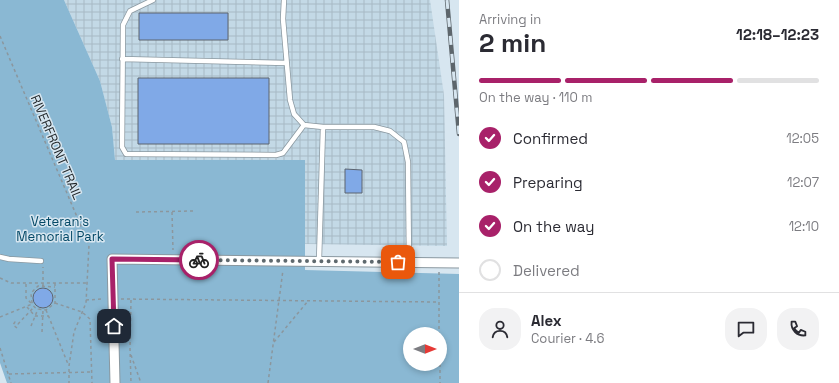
<!DOCTYPE html>
<meta charset="utf-8">
<style>
:root{--surface:#fff;--page:#f2f2f3;--text:#2b2b33;--muted:#7c7c81;--line:#e1e1e2;--accent:#a82169}
body{margin:0;font-family:"Space Grotesk",sans-serif;background:var(--page);color:var(--text);height:100vh;display:flex;flex-direction:column;font-size:15px;white-space:nowrap}
*{box-sizing:border-box;margin:0}
p{font-size:13px;color:var(--muted)}
.icon{flex:none;width:22px;height:22px;fill:none;stroke:currentColor;stroke-width:2;stroke-linecap:round;stroke-linejoin:round}
.map{position:relative;flex:1;overflow:hidden}
.panel{display:flex;flex-direction:column;background:var(--surface);width:380px}
.panel>*{flex:none}
.needle{width:26px;rotate:90deg}
.tools{position:absolute;left:403px;top:327px;display:grid;gap:8px}
.tools a{display:grid;place-items:center;width:44px;height:44px;border-radius:50%;background:var(--surface);box-shadow:0 2px 6px #0003;font-size:20px}
.pin{position:absolute;display:grid;place-items:center;width:34px;height:34px;color:#fff;margin:-17px;border-radius:8px;box-shadow:0 2px 6px #0006}
.courier{position:absolute;display:grid;place-items:center;width:40px;height:40px;margin:-20px;border:3px solid #a82169;border-radius:50%;background:#fff;color:#222;box-shadow:0 1px 5px #0007}
.overview em{font-style:normal;font-weight:600}
.overview div{display:flex;flex-direction:column-reverse}
.overview{display:flex;align-items:center;justify-content:space-between;height:68px;padding:0 20px}
h1{font-size:26px;font-weight:600;line-height:30px}
.bar{display:grid;grid-template-columns:repeat(4,1fr);gap:6px 4px;align-content:center;height:48px;padding:0 20px}
.bar i{height:5px;border-radius:3px;background:var(--line)}
.bar .active{background:var(--accent)}
.bar p{grid-column:span 4}
.line{display:flex;align-items:center;gap:10px;padding:0 20px;border-top:1px solid var(--line)}
.line div{flex:1}
.round{display:grid;place-items:center;flex:none;width:42px;height:42px;border-radius:16px;background:var(--page)}
ol{padding:0 20px;list-style:none}
li{display:flex;align-items:center;gap:12px;height:44px}
li p{margin-inline-start:auto}
li .icon{padding:4px;border-radius:50%;background:var(--accent);color:#fff;stroke-width:4}
li:last-child{color:var(--muted)}
li i{width:22px;height:22px;border:2px solid var(--line);border-radius:50%}
main{display:flex;flex:1;min-height:0}
.map>svg:first-child{display:block}
.industrial{fill:url(#industrial-grid)}
.green{fill:#8ab8d3;fill-rule:evenodd}
.building{fill:#80a9e7;stroke:#5c646f}
.lines{fill:none;stroke-linecap:round;stroke-linejoin:round}
.lane-casing{stroke:#8a98a0;stroke-width:6}
.street-casing{stroke:#8a98a0;stroke-width:11}
.path{stroke:#8b969d;stroke-width:1.5;stroke-dasharray:3 3;stroke-linecap:butt}
.lane{stroke:#fff;stroke-width:4.5}
.street{stroke:#fff;stroke-width:9}
.rail-casing{stroke:#5d666c;stroke-width:4.5}
.rail{stroke:#d7e6f0;stroke-width:3;stroke-dasharray:9;stroke-linecap:butt}
.done{stroke:#5f696e;stroke-width:4;stroke-dasharray:0 7.2}
.route{stroke:#a82169;stroke-width:5}
.labels{text-anchor:middle;stroke-width:3;stroke-linejoin:round;paint-order:stroke}
.street-label{font-size:13px;fill:#1f2528;stroke:#d7e6f0}
.park-label{font-size:13px;fill:#034866;stroke:#d7e6f0}
</style>
<main>
<div class="map">
<svg width="459" height="383" viewBox="0 0 459 383">
<defs>
<pattern id="industrial-grid" width="8" height="8" patternUnits="userSpaceOnUse"><rect width="8" height="8" fill="#c3d9e6"/><path d="M0 4h8M4 0v8" fill="none" stroke="#a7bac5"/></pattern>
</defs>
<rect width="100%" height="100%" fill="#d7e6f0"/>
<!-- industrial -->
<path class="industrial" d="M 64,0 L 430,0 L 444,95 L 447,246 L 305,244 L 305,160 L 115,160 L 112,127 L 100,81 Z"/>
<!-- green -->
<path class="green" d="M 0,0 L 64,0 L 100,81 L 112,127 L 115,160 L 305,160 L 305,270 L 459,274 L 459,383 L 7,383 L 0,363 ZM 410,334 L 440,334 L 440,364 L 410,364 Z"/>
<!-- building -->
<path class="building" d="M 139,13 L 228,13 L 228,40 L 139,40 Z
M 138,78 L 269,78 L 269,144 L 138,144 Z
M 345,169 L 362,170 L 362,193 L 345,193 Z
M33 298a10 10 0 1 1 20 0a10 10 0 1 1-20 0Z"/>
<g class="lines">
<!-- lane casing -->
<g class="lane-casing">
<path id="lane" d="M 153,0 L 130,11 L 123,25 L 122,147 L 126,154 L 276,155 L 283,153 L 304,125
M 284,0 L 283,19 L 290,100 L 294,114 L 304,125 L 323,127 L 374,127 L 390,131 L 404,142 L 408,162 L 409,262
M 122,59 L 287,63
M 0,257 L 9,259 L 41,261
M 319,261 L 323,127"/>
</g>
<!-- street casing -->
<g class="street-casing">
<path id="street" d="M 115,383 L 112,259 L 459,263"/>
</g>
<!-- path -->
<path class="path" d="M 0,36 L 89,245 L 86,303 L 74,332 L 69,366 L 69,383
M 136,212 L 194,211
M 172,212 L 173,250
M 439,272 L 439,334
M 0,278 L 11,283 L 87,283
M 55,283 L 55,303 L 46,310 C 32,309 32,306 31,293 L 38,286 L 55,287
M 43,286 L 43,267
M 121,299 L 439,302
M 86,300 L 103,299
M 131,300 L 130,348 L 131,383
M 55,303 L 82,312 L 90,319 L 92,383
M 27,307 L 35,316 L 49,316
M 46,310 L 68,364
M 0,317 L 32,304 L 26,298 L 26,283
M 31,326 L 38,309
M 17,328 L 13,325 L 15,322 L 18,324 L 34,307
M 42,332 L 43,310
M 274,342 L 308,301
M 0,348 L 11,383
M 131,355 L 141,383
M 440,364 L 440,383
M 9,374 L 91,372
M 268,383 L 283,270"/>
<!-- lane -->
<use href="#lane" class="lane"/>
<!-- street -->
<use href="#street" class="street"/>
<!-- rail casing -->
<g class="rail-casing">
<path id="rail" d="M 447,0 L 459,134"/>
</g>
<!-- rail -->
<use href="#rail" class="rail"/>
</g>
<g class="lines">
<!-- done -->
<path class="done" d="M 199,260 L 398,262"/>
<!-- route -->
<path class="route" d="M 114,326 L 112,259 L 199,260"/>
</g>
<g class="labels">
<!-- street labels -->
<g class="street-label">
<text transform="translate(57 147) rotate(67)" y="5">RIVERFRONT TRAIL</text>
</g>
<!-- park labels -->
<g class="park-label">
<text x="60" y="226">Veteran's<tspan x="60" dy="15">Memorial Park</tspan></text>
</g>
</g>
</svg>
<div class="tools">
<a><svg class="needle" viewBox="-14 -14 28 28"><path d="M0-13l5 13h-10z" fill="#e53935"/><path d="M0 13l5-13h-10z" fill="#7c7c81"/></svg></a>
</div>
<div class="pin" style="left:398px;top:262px;background:#ea580c"><svg class="icon" aria-label="bag" viewBox="0 0 24 24"><path d="M5 8h14l-1 12H6zM9 8a3 3 0 0 1 6 0"/></svg></div>
<div class="pin" style="left:114px;top:326px;background:#1f2937"><svg class="icon" aria-label="home" viewBox="0 0 24 24"><path d="M3 11l9-7 9 7M6 9v11h12V9"/></svg></div>
<div class="courier" style="left:199px;top:260px"><svg class="icon" aria-label="bike" viewBox="0 0 24 24"><circle cx="6" cy="16" r="4"/><circle cx="18" cy="16" r="4"/><path d="M6 16l4-8h5l3 8M10 8l3 8H6M13 5h3"/></svg></div>
</div>
<section class="panel">
<div class="overview"><div><h1>2 min</h1><p>Arriving in</p></div><em>12:18–12:23</em></div>
<div class="bar"><i class="active"></i><i class="active"></i><i class="active"></i><i></i><p>On the way · 110 m</p></div>
<ol>
<li><svg class="icon" aria-label="check" viewBox="0 0 24 24"><path d="M5 12l5 5 9-10"/></svg>Confirmed<p>12:05</p></li>
<li><svg class="icon" aria-label="check" viewBox="0 0 24 24"><path d="M5 12l5 5 9-10"/></svg>Preparing<p>12:07</p></li>
<li><svg class="icon" aria-label="check" viewBox="0 0 24 24"><path d="M5 12l5 5 9-10"/></svg>On the way<p>12:10</p></li>
<li><i></i>Delivered</li>
</ol>
<div class="line" style="height:72px"><a class="round"><svg class="icon" aria-label="person" viewBox="0 0 24 24"><circle cx="12" cy="8" r="4"/><path d="M4 21q1-7 8-7t8 7"/></svg></a><div><b>Alex</b><p>Courier · 4.6</p></div><a class="round"><svg class="icon" aria-label="chat" viewBox="0 0 24 24"><path d="M4 5h16v11H9l-5 4z"/></svg></a><a class="round"><svg class="icon" aria-label="phone" viewBox="0 0 24 24"><path d="M5 4h4l2 5-3 2q2 4 5 5l2-3 5 2v4C11 20 4 13 5 4z"/></svg></a></div>
</section>
</main>
